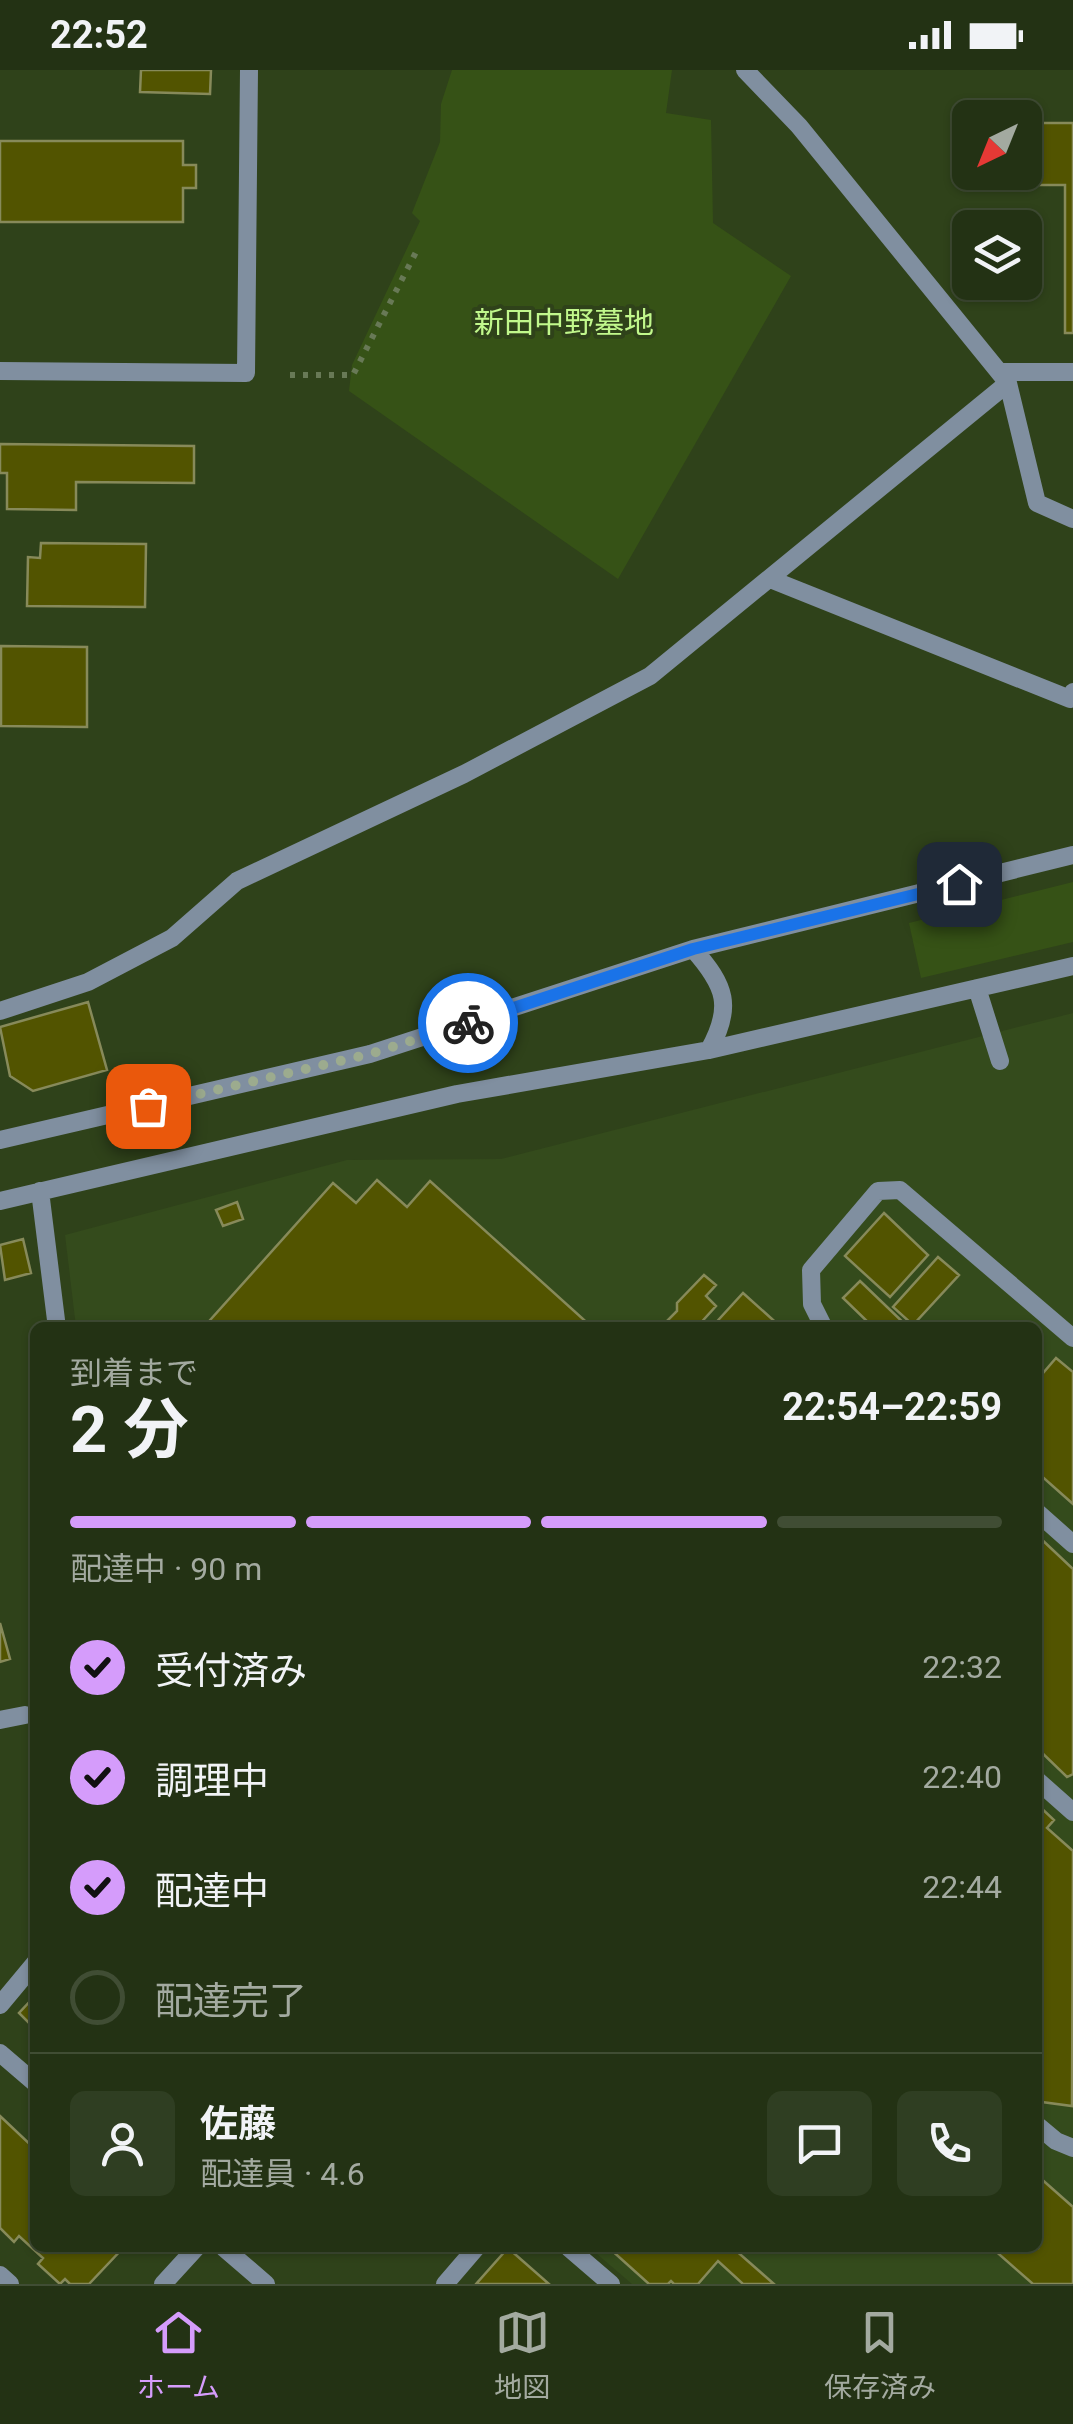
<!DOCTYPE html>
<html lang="ja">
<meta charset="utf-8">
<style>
:root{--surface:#233214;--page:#2f3e22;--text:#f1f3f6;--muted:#a3aaa0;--line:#404d34;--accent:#d59cfb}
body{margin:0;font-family:Roboto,"Noto Sans JP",sans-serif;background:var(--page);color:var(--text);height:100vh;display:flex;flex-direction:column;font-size:38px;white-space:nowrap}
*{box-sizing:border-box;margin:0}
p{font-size:32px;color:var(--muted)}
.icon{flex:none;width:55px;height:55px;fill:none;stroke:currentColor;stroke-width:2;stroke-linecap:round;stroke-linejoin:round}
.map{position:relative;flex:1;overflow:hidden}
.details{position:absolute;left:30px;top:1252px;width:1012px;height:930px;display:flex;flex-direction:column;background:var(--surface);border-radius:15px;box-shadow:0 2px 8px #0004,0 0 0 2px var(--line)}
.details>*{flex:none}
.needle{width:65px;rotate:223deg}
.buttons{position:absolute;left:952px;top:30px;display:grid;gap:20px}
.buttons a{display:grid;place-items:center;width:90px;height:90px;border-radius:15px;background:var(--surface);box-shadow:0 2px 8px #0004,0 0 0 2px var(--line);font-size:50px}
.pin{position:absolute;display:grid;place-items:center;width:85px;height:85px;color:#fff;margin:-42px;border-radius:20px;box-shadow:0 5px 15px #0006}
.courier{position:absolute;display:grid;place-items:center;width:100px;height:100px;margin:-50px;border:8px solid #1a73e8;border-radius:50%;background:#fff;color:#222;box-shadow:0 2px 12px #0007}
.head em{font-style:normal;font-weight:700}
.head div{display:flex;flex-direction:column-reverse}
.head{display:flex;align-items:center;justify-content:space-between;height:170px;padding:0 40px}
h1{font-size:65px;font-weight:700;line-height:75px}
.bar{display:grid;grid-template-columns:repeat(4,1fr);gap:15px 10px;align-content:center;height:120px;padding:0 40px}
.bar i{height:12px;border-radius:8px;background:var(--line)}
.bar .selected{background:var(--accent)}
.bar p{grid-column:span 4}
.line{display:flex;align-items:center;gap:25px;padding:0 40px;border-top:2px solid var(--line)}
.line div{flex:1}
.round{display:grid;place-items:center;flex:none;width:105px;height:105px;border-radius:15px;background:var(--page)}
ol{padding:0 40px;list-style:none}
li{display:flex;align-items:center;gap:30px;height:110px}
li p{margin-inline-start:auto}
li .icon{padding:10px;border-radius:50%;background:var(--accent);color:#111;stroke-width:4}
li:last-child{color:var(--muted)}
li i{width:55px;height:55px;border:5px solid var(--line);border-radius:50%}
.status{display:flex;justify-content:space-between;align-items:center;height:70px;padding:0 50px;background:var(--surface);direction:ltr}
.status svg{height:28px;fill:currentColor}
.menu{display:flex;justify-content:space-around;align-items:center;height:140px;border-top:2px solid var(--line);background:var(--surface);font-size:28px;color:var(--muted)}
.menu a{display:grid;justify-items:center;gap:5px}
.menu .selected{color:var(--accent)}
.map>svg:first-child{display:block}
.built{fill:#344b1c}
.green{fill:#365216}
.building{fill:#525400;stroke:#878a5a;stroke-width:2.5}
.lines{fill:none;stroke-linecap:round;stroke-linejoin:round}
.path{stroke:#687956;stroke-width:6;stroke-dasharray:5 8;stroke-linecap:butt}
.minor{stroke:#808fa0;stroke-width:18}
.done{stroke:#9cab8e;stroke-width:10;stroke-dasharray:0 18}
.route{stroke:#1a73e8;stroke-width:12}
.labels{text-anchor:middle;stroke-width:8;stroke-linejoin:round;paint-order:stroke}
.park-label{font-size:30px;fill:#c1f88c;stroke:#2f421a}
</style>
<div class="status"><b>22:52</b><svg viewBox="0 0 49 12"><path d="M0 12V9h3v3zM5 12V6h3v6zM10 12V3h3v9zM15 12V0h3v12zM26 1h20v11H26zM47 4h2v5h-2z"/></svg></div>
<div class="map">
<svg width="1073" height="2214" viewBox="0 0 1073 2214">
<rect width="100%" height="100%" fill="#2f421a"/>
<!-- built -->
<path class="built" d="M 1073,943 L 1073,2214 L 632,2214 L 590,2178 L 1038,2178 L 1038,1258 L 76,1257 L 65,1165 L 347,1090 L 501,1089 Z"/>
<!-- green -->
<path class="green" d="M 452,0 L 672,0 L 666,43 L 711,50 L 713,153 L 791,206 L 618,509 L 349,321 L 352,295 L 420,151 L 412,143 L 440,72 L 441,34 Z
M 1073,812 L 1073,872 L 921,908 L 909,853 Z"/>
<!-- building -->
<path class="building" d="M 141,0 L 211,0 L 210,24 L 140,22 Z
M 1025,53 L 1073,53 L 1073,263 L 1065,263 L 1065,115 L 1022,115 Z
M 0,71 L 183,71 L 183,95 L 196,95 L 196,118 L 183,118 L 183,152 L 0,152 Z
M 0,374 L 194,376 L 194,413 L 76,412 L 76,440 L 7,439 L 7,403 L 0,403 Z
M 41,473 L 146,474 L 145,537 L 27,536 L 28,487 L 40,488 Z
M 1,576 L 87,577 L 87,657 L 1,656 Z
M 88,932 L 107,1000 L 33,1021 L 10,1006 L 0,957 Z
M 377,1110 L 407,1137 L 430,1111 L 593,1258 L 203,1258 L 333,1113 L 356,1133 Z
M 237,1132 L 243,1149 L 223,1156 L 216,1140 Z
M 884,1143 L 928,1185 L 890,1227 L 845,1186 Z
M 23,1169 L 31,1203 L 5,1210 L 0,1175 Z
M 938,1187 L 959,1205 L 913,1255 L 893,1237 Z
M 704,1205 L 716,1215 L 706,1226 L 716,1236 L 696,1258 L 660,1258 L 677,1241 L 677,1233 Z
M 860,1211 L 909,1258 L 874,1258 L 843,1228 Z
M 743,1223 L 782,1258 L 711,1258 Z
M 1056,1288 L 1073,1302 L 1073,1434 L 1038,1403 L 1038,1309 Z
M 1038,1466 L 1073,1499 L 1073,1704 L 1067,1707 L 1038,1679 Z
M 0,1553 L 10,1589 L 0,1592 Z
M 1038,1735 L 1054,1750 L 1047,1758 L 1073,1781 L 1072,2036 L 1042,2032 L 1038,2028 Z
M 35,1926 L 35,1959 L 19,1943 Z
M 0,2046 L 35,2079 L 35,2178 L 123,2178 L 89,2214 L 70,2214 L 65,2209 L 60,2214 L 38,2194 L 43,2188 L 19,2166 L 14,2172 L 0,2158 Z
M 1038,2106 L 1073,2137 L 1073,2214 L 1033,2214 L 992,2178 L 1038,2178 Z
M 508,2178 L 549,2214 L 476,2214 Z
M 609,2178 L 733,2178 L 774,2214 L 743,2214 L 718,2191 L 698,2214 L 674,2214 L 671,2211 L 668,2214 L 649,2214 Z"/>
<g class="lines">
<!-- path -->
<path class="path" d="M 290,305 L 353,305 L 416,182"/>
<!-- minor -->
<path class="minor" d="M 0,301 L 246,303 L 249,0
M 999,302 L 1073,302
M 1008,313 L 1037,433 L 1073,449
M 770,509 L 1070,629 L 1073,622
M 693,879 C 726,916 733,937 709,980
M 977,918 L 1000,991
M 0,941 L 88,912 L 172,868 L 237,811 L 464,704 L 650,606 L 1008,313 L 799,56 L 745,0
M 0,1070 L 370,984 L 693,879 L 1073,785
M 40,1121 L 57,1258
M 0,1131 L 457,1024 L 709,980 L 1073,896
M 824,1258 L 812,1234 L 811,1200 L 878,1121 L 900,1120 L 1073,1268
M 1038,1443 L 1073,1474
M 0,1650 L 25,1645
M 1038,1711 L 1073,1742
M 0,1935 L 35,1893
M 0,1983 L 35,2013
M 1038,2056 L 1056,2071 L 1073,2078
M 224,2178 L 266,2214
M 569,2178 L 611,2214
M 0,2205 L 10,2214
M 163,2214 L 196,2178
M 445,2214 L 476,2178"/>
</g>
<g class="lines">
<!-- done -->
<path class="done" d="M 148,1036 L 370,984 L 468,953"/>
<!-- route -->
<path class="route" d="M 468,953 L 693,879 L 959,814"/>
</g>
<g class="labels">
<!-- park labels -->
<g class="park-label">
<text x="564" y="263">新田中野墓地</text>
</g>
</g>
</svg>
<div class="buttons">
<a><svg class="needle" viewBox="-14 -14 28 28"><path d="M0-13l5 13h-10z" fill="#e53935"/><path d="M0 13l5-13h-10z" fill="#a3aaa0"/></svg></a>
<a><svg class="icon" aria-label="layers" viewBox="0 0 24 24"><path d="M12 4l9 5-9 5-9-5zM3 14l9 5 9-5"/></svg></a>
</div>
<div class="pin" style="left:148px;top:1036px;background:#ea580c"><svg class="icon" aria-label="bag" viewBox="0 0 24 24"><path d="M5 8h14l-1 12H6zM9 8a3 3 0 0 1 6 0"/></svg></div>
<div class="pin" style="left:959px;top:814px;background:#1f2937"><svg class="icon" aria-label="home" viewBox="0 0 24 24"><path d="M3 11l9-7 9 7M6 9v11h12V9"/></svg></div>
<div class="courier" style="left:468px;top:953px"><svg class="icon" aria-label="bike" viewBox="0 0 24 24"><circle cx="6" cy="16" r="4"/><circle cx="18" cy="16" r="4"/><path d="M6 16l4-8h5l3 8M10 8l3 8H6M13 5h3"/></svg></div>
<section class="details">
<div class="head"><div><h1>2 分</h1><p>到着まで</p></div><em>22:54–22:59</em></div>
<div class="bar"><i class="selected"></i><i class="selected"></i><i class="selected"></i><i></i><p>配達中 · 90 m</p></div>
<ol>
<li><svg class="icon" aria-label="check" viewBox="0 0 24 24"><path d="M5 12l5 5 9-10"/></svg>受付済み<p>22:32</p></li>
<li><svg class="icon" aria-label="check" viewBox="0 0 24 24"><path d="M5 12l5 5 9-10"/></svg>調理中<p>22:40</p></li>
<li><svg class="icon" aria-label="check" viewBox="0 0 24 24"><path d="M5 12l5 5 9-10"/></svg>配達中<p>22:44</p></li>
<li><i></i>配達完了</li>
</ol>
<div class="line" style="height:180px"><a class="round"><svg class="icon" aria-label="person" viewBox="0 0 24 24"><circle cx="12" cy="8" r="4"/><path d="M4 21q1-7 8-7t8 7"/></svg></a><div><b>佐藤</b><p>配達員 · 4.6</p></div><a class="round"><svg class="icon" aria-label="chat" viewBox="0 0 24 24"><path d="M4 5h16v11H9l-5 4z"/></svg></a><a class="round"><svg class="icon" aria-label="phone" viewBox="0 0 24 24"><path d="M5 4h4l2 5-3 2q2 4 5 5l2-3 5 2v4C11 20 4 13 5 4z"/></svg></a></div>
</section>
</div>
<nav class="menu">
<a class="selected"><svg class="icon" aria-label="home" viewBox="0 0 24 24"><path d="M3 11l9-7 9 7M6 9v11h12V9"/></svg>ホーム</a>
<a><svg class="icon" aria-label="map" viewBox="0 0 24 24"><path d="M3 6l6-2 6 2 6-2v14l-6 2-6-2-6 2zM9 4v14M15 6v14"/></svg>地図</a>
<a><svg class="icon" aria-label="saved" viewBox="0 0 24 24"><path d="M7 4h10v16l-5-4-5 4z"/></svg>保存済み</a>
</nav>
